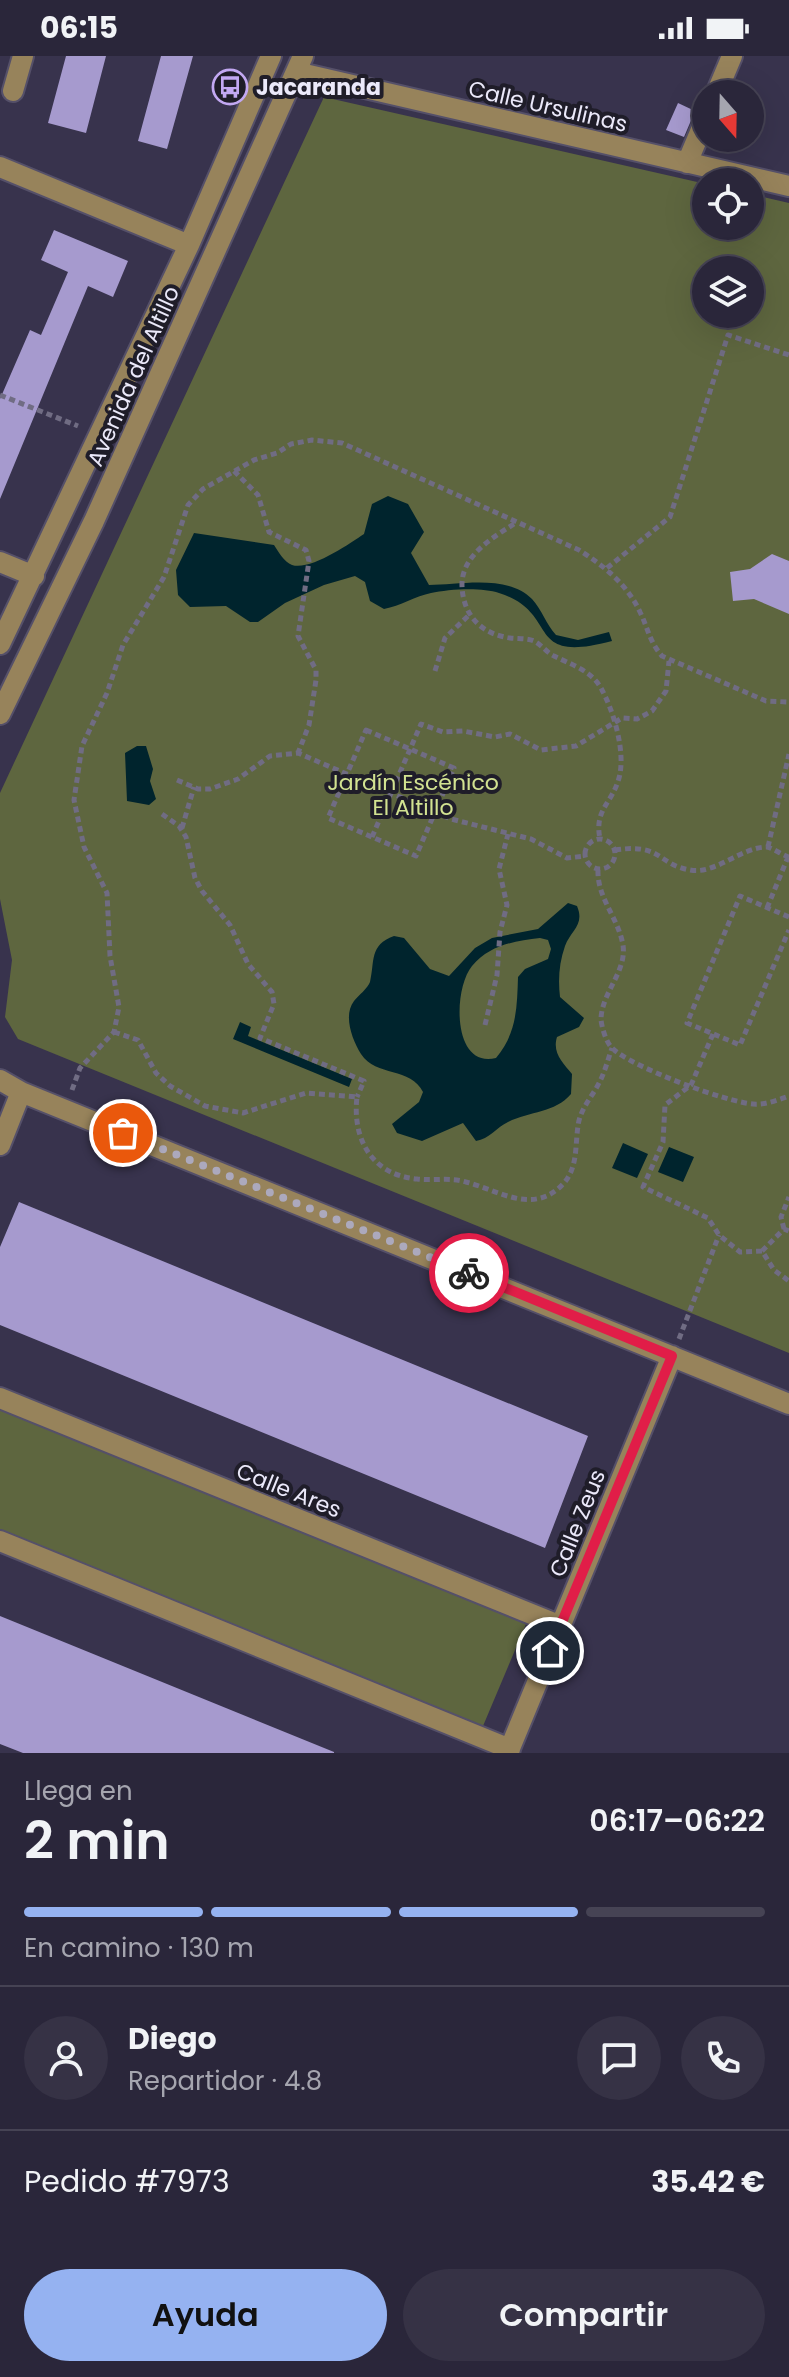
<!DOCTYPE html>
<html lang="es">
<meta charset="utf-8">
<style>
:root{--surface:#2a263a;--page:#363245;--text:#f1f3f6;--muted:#a5a5af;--line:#464354;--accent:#95b2f1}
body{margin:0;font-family:Poppins,sans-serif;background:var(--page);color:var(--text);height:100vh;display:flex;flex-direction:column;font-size:30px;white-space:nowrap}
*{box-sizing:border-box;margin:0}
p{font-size:26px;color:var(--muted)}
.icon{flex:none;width:44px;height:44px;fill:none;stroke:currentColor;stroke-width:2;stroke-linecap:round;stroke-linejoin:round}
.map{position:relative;height:1697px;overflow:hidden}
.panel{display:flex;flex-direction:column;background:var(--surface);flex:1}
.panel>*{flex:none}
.needle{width:52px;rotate:160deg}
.tools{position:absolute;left:692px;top:24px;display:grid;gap:16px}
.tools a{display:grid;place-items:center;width:72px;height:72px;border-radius:50%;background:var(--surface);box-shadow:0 8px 32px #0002,0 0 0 2px var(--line);font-size:40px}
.pin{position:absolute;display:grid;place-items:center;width:68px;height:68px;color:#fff;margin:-34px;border:4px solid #fff;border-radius:50%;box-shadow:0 2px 8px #0007}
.courier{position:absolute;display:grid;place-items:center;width:80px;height:80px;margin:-40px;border:6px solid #e11d48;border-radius:50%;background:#fff;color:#222;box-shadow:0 2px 10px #0007}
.head em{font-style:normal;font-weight:600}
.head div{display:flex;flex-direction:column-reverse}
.head{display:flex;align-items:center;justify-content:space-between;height:136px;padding:0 24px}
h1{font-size:52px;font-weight:600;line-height:60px}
.bar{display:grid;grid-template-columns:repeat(4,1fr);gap:12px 8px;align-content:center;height:96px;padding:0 24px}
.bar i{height:10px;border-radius:6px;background:var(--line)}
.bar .active{background:var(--accent)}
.bar p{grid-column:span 4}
.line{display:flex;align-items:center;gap:20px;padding:0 24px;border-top:2px solid var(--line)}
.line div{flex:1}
.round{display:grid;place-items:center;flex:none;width:84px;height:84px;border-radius:42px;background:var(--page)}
.button{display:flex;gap:16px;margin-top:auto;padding:16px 24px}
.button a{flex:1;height:92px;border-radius:48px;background:var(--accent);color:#111;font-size:32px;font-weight:600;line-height:92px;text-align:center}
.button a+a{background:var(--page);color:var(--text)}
.status{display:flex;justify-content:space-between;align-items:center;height:56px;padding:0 40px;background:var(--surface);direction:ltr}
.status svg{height:22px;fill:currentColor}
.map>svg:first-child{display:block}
.green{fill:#5e663f;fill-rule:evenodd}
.water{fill:#00242d;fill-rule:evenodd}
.building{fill:#a69ace}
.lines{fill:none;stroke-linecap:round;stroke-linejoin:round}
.minor-casing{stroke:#555069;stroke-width:24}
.path{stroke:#706c83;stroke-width:5;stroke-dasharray:6 4;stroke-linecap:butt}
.minor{stroke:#97835b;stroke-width:20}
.done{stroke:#aca9bd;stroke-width:8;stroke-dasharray:0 14.4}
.route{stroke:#e11d48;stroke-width:10}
.labels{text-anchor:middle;stroke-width:8;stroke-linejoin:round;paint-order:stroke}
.poi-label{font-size:22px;font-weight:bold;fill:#ebe9fa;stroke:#1f1d29;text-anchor:start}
.street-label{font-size:22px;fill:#ebe9fa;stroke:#1f1d29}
.park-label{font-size:22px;fill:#d2e291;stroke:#1f1d29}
</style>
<div class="status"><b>06:15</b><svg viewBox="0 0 49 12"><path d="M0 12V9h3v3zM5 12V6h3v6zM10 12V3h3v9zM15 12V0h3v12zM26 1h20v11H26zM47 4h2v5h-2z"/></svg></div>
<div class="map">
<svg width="789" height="1697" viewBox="0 0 789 1697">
<rect width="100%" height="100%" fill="#38334d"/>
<!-- green -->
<path class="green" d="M 324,41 L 706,128 L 706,170 L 750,170 L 750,138 L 789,147 L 789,1297 L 18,983 L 5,961 L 12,904 L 0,843 L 0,737 ZM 706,214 L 750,214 L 750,258 L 706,258 Z
M 0,1354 L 526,1568 L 483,1670 L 0,1473 Z"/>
<!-- water -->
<path class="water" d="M 388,440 L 408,448 L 424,476 L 411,497 L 429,529 C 459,529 508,518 532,543 C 542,554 546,568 556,579 L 578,584 L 609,576 L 612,585 C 522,609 562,557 499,537 C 482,531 449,533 431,537 C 416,540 400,550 384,553 L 370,545 L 365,526 L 355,520 L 324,529 L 285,547 L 258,566 L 250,566 L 226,550 L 190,551 L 178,539 L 176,514 L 194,477 L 274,489 C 278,495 284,506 292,509 C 310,515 349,488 364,478 L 372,448 Z
M 137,690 L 146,690 L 153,713 L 150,725 L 156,743 L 149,749 L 127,745 L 125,697 Z
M 568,847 L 577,850 C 585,869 571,874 565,890 C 559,907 558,924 560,941 L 584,962 L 579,971 L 557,981 C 552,997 563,1007 572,1018 L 571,1038 C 555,1057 530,1055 508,1066 C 497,1071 489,1083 476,1085 L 463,1067 L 422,1085 L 397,1077 L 392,1068 L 419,1046 L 423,1036 C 411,1011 376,1021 361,998 C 352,984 343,959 354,945 C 358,940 368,932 370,926 C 375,905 369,889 394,880 L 404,882 L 430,913 L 449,920 L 475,892 L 492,882 L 538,873 ZM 540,882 L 548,884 L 551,893 L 548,903 L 525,913 L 518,921 C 517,951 517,977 496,1002 C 452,1013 453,933 472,910 C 490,889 514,885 540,882 Z
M 240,966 L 251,971 L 248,980 L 352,1023 L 349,1031 L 233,983 Z
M 623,1087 L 648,1098 L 637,1122 L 612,1112 Z
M 669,1091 L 694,1101 L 683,1126 L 658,1116 Z"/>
<!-- building -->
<path class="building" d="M 66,0 L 106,0 L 86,77 L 48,67 Z
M 161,0 L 193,0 L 167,93 L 138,85 Z
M 678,47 L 695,55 L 684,81 L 666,74 Z
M 54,174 L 128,205 L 113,241 L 88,230 L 0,443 L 0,343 L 30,274 L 41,279 L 68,216 L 41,204 Z
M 772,498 L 789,505 L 789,558 L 754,543 L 733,545 L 730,516 L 750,513 Z
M 19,1146 L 588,1380 L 545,1492 L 0,1269 L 0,1191 Z
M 0,1560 L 334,1696 L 334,1697 L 23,1697 L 0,1688 Z"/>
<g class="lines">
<!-- minor casing -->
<g class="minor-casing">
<path id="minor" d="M 296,16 L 789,130
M 13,35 L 23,0
M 716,38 L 732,0
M 687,107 L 706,62
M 0,111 L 189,189
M 0,506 L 34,520
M 0,588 L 189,189 L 271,0
M 0,658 L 94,465 L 303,0
M 0,1024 L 21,1036 L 789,1348
M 0,1089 L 21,1036
M 0,1342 L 561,1570
M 0,1485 L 510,1693
M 508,1697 L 672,1300"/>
</g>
<!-- path -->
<path class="path" d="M 0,339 L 78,370
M 234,415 L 258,439 L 269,476 L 306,494 L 309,505 L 298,580 L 316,614 L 316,624 L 309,669 L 298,697
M 514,468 C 492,482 461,500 462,530 C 463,559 481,578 510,582 C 518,583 527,582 534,585 C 542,589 547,597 554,600 C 570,608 593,615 602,634 C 614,656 626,697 619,722 C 612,748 594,753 600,783
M 607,512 L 670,461 L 728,279 L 789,299
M 435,615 L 445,582 L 468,560
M 366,674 L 454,712 L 416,800 L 328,762 Z
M 177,724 L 198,733 L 210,733 L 238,723 L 270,700 L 298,697 L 451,763 L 531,783 L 567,802 L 585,800
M 162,758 L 179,770 L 186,781 L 195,822 L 202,835 L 230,869 L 248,908 L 272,936 L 274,948 L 260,982 L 364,1025 L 357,1041
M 182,772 L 194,731
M 372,781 L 421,668 L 443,676 L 463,675 L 495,681 L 510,678 L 541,694 L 576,690 L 622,662 L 637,663 L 652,655 L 666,635 L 669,605
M585 798a15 15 0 1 1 30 0a15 15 0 1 1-30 0Z
M 768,791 L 789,698
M 615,794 C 663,787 656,808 690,814 C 715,819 741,791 767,791 C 773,792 782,799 789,801
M 598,814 C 597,842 618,861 623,889 C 627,916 601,937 601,964 C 602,972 606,986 612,992 C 631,1011 726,1046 753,1048 C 765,1049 778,1044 789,1040
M 767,852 L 788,801
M 789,861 L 740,840 L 687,967 L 740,989 L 789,874
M 485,969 L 497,919 L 500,876 L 507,849 L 499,813 L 508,778
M 114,976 L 138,984 L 156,1017 L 170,1030 L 205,1050 L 243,1057 L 306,1037 L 357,1041 C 352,1083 372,1119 417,1123 C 434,1125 450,1121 466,1126 C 498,1134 533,1160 563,1128 C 578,1112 575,1090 578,1070 C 580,1053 592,1041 599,1027 C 605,1016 608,1003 612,992
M 713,978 L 691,1029 L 665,1049 L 663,1086 L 643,1131 L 708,1162 L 719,1179 L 740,1196 L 762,1195 L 774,1214 L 789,1225
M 72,1034 L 80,1012 L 114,976 L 119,951 L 110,900 L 107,837 L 84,791 L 74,744 L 82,690 L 107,637 L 123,589 L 164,521 L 188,449 L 203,433 L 254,404 L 277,397 L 291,388 L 312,384 L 342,387 L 579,494 C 604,510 627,528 640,556 C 648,572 649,585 662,600 L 766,645 L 789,646
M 784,1173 L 781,1161 L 789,1141
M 762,1195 L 784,1173 L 789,1175
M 679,1283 L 719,1179"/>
<!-- minor -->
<use href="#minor" class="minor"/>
</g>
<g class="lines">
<!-- done -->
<path class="done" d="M 123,1077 L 469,1217"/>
<!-- route -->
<path class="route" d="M 469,1217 L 672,1300 L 550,1595"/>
</g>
<!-- icons -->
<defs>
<g id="bus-ring" transform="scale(1.8)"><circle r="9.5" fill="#1f1d29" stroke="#c2a8f2" stroke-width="1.5"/><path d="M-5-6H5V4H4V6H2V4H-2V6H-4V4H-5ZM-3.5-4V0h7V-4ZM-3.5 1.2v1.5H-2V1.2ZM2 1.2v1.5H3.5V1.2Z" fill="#c2a8f2"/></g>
</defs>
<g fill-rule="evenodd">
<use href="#bus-ring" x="230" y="31"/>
</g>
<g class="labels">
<!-- poi labels -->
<g class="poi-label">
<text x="256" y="39">Jacaranda</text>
</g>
<!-- street labels -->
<g class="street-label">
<text transform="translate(548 50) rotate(13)" y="8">Calle Ursulinas</text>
<text transform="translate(133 320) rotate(-66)" y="8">Avenida del Altillo</text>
<text transform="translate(289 1434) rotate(22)" y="8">Calle Ares</text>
<text transform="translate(577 1467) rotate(-68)" y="8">Calle Zeus</text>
</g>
<!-- park labels -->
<g class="park-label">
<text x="413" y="734">Jardín Escénico<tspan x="413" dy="25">El Altillo</tspan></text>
</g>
</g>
</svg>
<div class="tools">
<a><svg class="needle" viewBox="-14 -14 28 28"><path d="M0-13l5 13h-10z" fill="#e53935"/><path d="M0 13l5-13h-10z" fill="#a5a5af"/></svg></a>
<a><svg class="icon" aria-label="locate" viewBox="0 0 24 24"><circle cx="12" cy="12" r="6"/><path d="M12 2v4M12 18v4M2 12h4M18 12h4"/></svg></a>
<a><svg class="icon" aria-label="layers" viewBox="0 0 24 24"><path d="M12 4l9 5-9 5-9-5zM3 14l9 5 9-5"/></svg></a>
</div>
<div class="pin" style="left:123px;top:1077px;background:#ea580c"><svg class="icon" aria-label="bag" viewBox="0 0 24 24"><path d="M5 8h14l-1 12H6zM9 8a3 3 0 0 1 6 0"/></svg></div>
<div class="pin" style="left:550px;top:1595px;background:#1f2937"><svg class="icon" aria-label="home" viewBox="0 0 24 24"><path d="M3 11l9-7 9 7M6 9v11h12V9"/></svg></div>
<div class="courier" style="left:469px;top:1217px"><svg class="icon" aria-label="bike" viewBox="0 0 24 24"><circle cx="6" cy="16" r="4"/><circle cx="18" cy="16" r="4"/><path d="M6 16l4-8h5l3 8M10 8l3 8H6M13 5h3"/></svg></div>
</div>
<section class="panel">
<div class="head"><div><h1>2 min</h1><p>Llega en</p></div><em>06:17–06:22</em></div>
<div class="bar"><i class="active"></i><i class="active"></i><i class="active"></i><i></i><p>En camino · 130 m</p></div>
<div class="line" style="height:144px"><a class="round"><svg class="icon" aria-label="person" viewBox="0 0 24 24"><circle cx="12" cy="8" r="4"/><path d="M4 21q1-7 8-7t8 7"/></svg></a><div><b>Diego</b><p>Repartidor · 4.8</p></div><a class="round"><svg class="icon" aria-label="chat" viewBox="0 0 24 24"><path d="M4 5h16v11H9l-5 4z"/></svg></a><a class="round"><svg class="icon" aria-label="phone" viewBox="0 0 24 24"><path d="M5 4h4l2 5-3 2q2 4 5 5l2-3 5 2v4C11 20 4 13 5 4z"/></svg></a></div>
<div class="line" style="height:104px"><div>Pedido #7973</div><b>35.42 €</b></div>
<div class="button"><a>Ayuda</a><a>Compartir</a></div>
</section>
